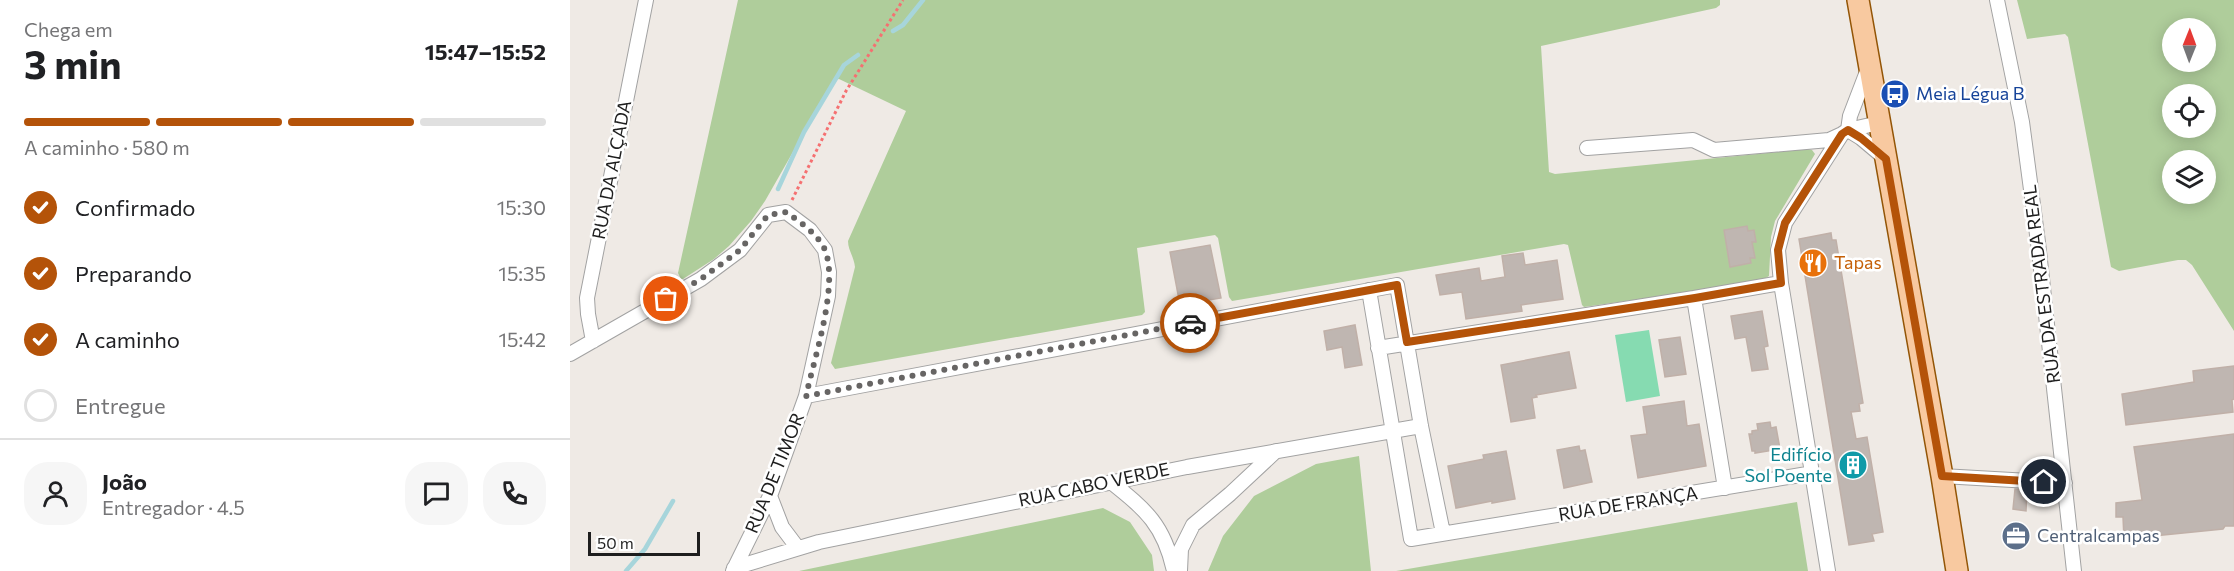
<!DOCTYPE html>
<html lang="pt">
<meta charset="utf-8">
<style>
:root{--surface:#fff;--page:#f6f6f6;--text:#202124;--muted:#757577;--line:#e0e0e0;--accent:#b45309}
body{margin:0;font-family:Commissioner,sans-serif;background:var(--page);color:var(--text);height:100vh;display:flex;flex-direction:column;font-size:22px;white-space:nowrap}
*{box-sizing:border-box;margin:0}
p{font-size:20px;color:var(--muted)}
.icon{flex:none;width:33px;height:33px;fill:none;stroke:currentColor;stroke-width:2;stroke-linecap:round;stroke-linejoin:round}
.map{position:relative;flex:1;overflow:hidden}
.side{display:flex;flex-direction:column;background:var(--surface);width:570px}
.side>*{flex:none}
.needle{width:39px;rotate:1deg}
.tools{position:absolute;left:1592px;top:18px;display:grid;gap:12px}
.tools a{display:grid;place-items:center;width:54px;height:54px;border-radius:50%;background:var(--surface);box-shadow:0 3px 15px #0003;font-size:30px}
.scale{position:absolute;left:18px;bottom:15px;width:112px;box-sizing:border-box;padding-left:6px;border:3px solid #1e1e1e;border-top:0;font-size:16px;line-height:21px;white-space:nowrap;color:#1e1e1e;-webkit-text-stroke:4px #fff;paint-order:stroke}
.pin{position:absolute;display:grid;place-items:center;width:51px;height:51px;color:#fff;margin:-26px;border:3px solid #fff;border-radius:50%;box-shadow:0 2px 6px #0007}
.courier{position:absolute;display:grid;place-items:center;width:60px;height:60px;margin:-30px;border:4px solid #b45309;border-radius:50%;background:#fff;color:#222;box-shadow:0 2px 8px #0007}
.summary em{font-style:normal;font-weight:700}
.summary div{display:flex;flex-direction:column-reverse}
.summary{display:flex;align-items:center;justify-content:space-between;height:102px;padding:0 24px}
h1{font-size:39px;font-weight:700;line-height:45px}
.bar{display:grid;grid-template-columns:repeat(4,1fr);gap:9px 6px;align-content:center;height:72px;padding:0 24px}
.bar i{height:8px;border-radius:4px;background:var(--line)}
.bar .active{background:var(--accent)}
.bar p{grid-column:span 4}
.line{display:flex;align-items:center;gap:15px;padding:0 24px;border-top:2px solid var(--line)}
.line div{flex:1}
.round{display:grid;place-items:center;flex:none;width:63px;height:63px;border-radius:24px;background:var(--page)}
ol{padding:0 24px;list-style:none}
li{display:flex;align-items:center;gap:18px;height:66px}
li p{margin-inline-start:auto}
li .icon{padding:6px;border-radius:50%;background:var(--accent);color:#fff;stroke-width:4}
li:last-child{color:var(--muted)}
li i{width:33px;height:33px;border:3px solid var(--line);border-radius:50%}
main{display:flex;flex:1;min-height:0}
.map>svg:first-child{display:block}
.forest{fill:#afcd9b;fill-rule:evenodd}
.pitch{fill:#86dbb1}
.lines{fill:none;stroke-linecap:round;stroke-linejoin:round}
.stream{stroke:#a7d5db;stroke-width:4.5}
.building{fill:#bfb6b1;stroke:#c0b0a8;stroke-width:1.5}
.minor-casing{stroke:#a2a2a2;stroke-width:16}
.primary-casing{stroke:#935506;stroke-width:24}
.path{stroke:#f57071;stroke-width:3;stroke-dasharray:3 3;stroke-linecap:butt}
.minor{stroke:#fff;stroke-width:14}
.primary{stroke:#f8c9a0;stroke-width:21}
.done{stroke:#676564;stroke-width:6;stroke-dasharray:0 10.8}
.route{stroke:#b45309;stroke-width:8}
.labels{text-anchor:middle;stroke-width:5;stroke-linejoin:round;paint-order:stroke}
.transit-label{font-size:18px;fill:#164399;stroke:#fff;text-anchor:start}
.street-label{font-size:18px;fill:#1e1e1e;stroke:#fff}
.food-label{font-size:18px;fill:#c56008;stroke:#fff;text-anchor:start}
.culture-label{font-size:18px;fill:#0d838f;stroke:#fff;text-anchor:end}
.service-label{font-size:18px;fill:#4e5e75;stroke:#fff;text-anchor:start}
</style>
<main>
<section class="side">
<div class="summary"><div><h1>3 min</h1><p>Chega em</p></div><em>15:47–15:52</em></div>
<div class="bar"><i class="active"></i><i class="active"></i><i class="active"></i><i></i><p>A caminho · 580 m</p></div>
<ol>
<li><svg class="icon" aria-label="check" viewBox="0 0 24 24"><path d="M5 12l5 5 9-10"/></svg>Confirmado<p>15:30</p></li>
<li><svg class="icon" aria-label="check" viewBox="0 0 24 24"><path d="M5 12l5 5 9-10"/></svg>Preparando<p>15:35</p></li>
<li><svg class="icon" aria-label="check" viewBox="0 0 24 24"><path d="M5 12l5 5 9-10"/></svg>A caminho<p>15:42</p></li>
<li><i></i>Entregue</li>
</ol>
<div class="line" style="height:108px"><a class="round"><svg class="icon" aria-label="person" viewBox="0 0 24 24"><circle cx="12" cy="8" r="4"/><path d="M4 21q1-7 8-7t8 7"/></svg></a><div><b>João</b><p>Entregador · 4.5</p></div><a class="round"><svg class="icon" aria-label="chat" viewBox="0 0 24 24"><path d="M4 5h16v11H9l-5 4z"/></svg></a><a class="round"><svg class="icon" aria-label="phone" viewBox="0 0 24 24"><path d="M5 4h4l2 5-3 2q2 4 5 5l2-3 5 2v4C11 20 4 13 5 4z"/></svg></a></div>
</section>
<div class="map">
<svg width="1664" height="571" viewBox="0 0 1664 571">
<rect width="100%" height="100%" fill="#efeae5"/>
<!-- forest -->
<path class="forest" d="M 168,0 L 1150,0 L 1150,5 L 1146,8 L 971,46 L 979,172 L 985,174 L 1237,149 L 1242,150 L 1245,154 L 1205,221 L 1201,237 L 1199,276 L 1189,282 L 1014,307 L 1012,305 L 998,245 L 994,244 L 662,301 L 659,297 L 648,238 L 645,235 L 567,248 L 575,312 L 572,315 L 265,369 L 261,363 L 285,267 C 284,257 278,250 278,241 L 336,111 L 269,79 L 264,80 L 195,201 L 181,221 L 159,246 L 144,259 L 113,279 L 111,279 L 108,273 Z
M 1447,0 L 1664,0 L 1664,331 L 1622,265 L 1616,260 L 1608,260 L 1549,271 L 1541,267 L 1498,37 L 1495,34 L 1457,39 ZM 1635,28 L 1635,62 L 1602,62 L 1602,28 ZM 1635,94 L 1635,128 L 1602,128 L 1602,94 ZM 1635,160 L 1635,194 L 1602,194 L 1602,160 Z
M 789,456 L 801,571 L 638,571 L 653,536 L 684,496 L 746,464 Z
M 1227,502 L 1238,571 L 826,571 Z
M 533,508 L 560,522 L 582,555 L 584,571 L 229,571 Z"/>
<!-- pitch -->
<path class="pitch" d="M 1079,330 L 1090,396 L 1056,402 L 1045,335 Z"/>
<g class="lines">
<!-- stream -->
<path class="stream" d="M 323,31 L 333,25 L 353,0
M 208,189 L 234,132 L 274,65 L 288,55
M 56,571 L 75,549 L 103,501"/>
</g>
<!-- building -->
<path class="building" d="M 1177,226 L 1178,231 L 1184,230 L 1186,242 L 1182,242 L 1185,258 L 1180,258 L 1181,263 L 1160,267 L 1154,230 Z
M 1261,233 L 1262,240 L 1266,240 L 1293,403 L 1289,404 L 1290,411 L 1281,412 L 1286,439 L 1297,437 L 1313,532 L 1302,534 L 1304,541 L 1279,545 L 1229,239 Z
M 640,245 L 651,298 L 610,305 L 600,252 Z
M 953,253 L 955,265 L 987,260 L 993,299 L 951,305 L 952,311 L 896,319 L 892,292 L 870,295 L 866,275 L 909,268 L 911,281 L 935,277 L 932,256 Z
M 1192,311 L 1198,346 L 1194,347 L 1198,369 L 1182,371 L 1176,337 L 1165,339 L 1161,316 Z
M 785,325 L 792,365 L 775,368 L 772,347 L 757,350 L 754,331 Z
M 1110,337 L 1116,374 L 1095,377 L 1089,340 Z
M 999,352 L 1006,388 L 966,395 L 967,397 L 962,398 L 965,418 L 941,422 L 931,365 Z
M 1664,366 L 1664,399 L 1662,400 L 1663,412 L 1556,425 L 1552,394 L 1624,382 L 1623,371 Z
M 1114,401 L 1117,426 L 1129,424 L 1136,466 L 1068,478 L 1061,436 L 1077,434 L 1073,407 Z
M 1200,422 L 1201,428 L 1206,427 L 1210,449 L 1185,453 L 1185,451 L 1182,451 L 1179,434 L 1182,434 L 1182,431 L 1188,430 L 1187,424 Z
M 1664,434 L 1664,526 L 1655,526 L 1653,529 L 1554,539 L 1553,517 L 1546,517 L 1546,503 L 1572,500 L 1564,447 Z
M 1009,446 L 1010,451 L 1015,450 L 1022,482 L 994,488 L 987,450 Z
M 936,451 L 945,499 L 922,503 L 922,501 L 886,508 L 878,466 L 914,459 L 913,455 Z
M 1445,489 L 1457,490 L 1456,511 L 1443,509 Z"/>
<g class="lines">
<!-- minor casing -->
<g class="minor-casing">
<path id="minor" d="M 1427,0 L 1452,122 L 1468,242 L 1504,571
M 1278,130 L 1280,116 L 1298,69
M 1278,130 L 1291,138 L 1316,159
M 1017,148 L 1123,140 L 1144,150 L 1259,140 L 1272,134
M 799,290 L 841,539 L 1243,473
M 1124,298 L 1155,488
M 23,341 L 18,314 L 17,298 L 76,0
M 808,348 L 1124,298 L 1211,283
M 0,354 L 131,279 L 170,250 L 198,215 L 216,212 L 240,230 L 255,250 L 259,272 L 258,296 L 236,396 L 200,496 L 163,571
M 236,396 L 827,285 L 851,426 L 873,533
M 1372,476 L 1495,483
M 541,482 C 576,510 594,525 604,571
M 200,496 L 212,527 L 227,547
M 164,568 L 249,542 L 617,467 L 851,426
M 610,571 L 611,549 L 623,525 L 660,494 L 706,451
M 1258,571 L 1211,283 L 1208,250 L 1215,223 L 1272,134 L 1278,130 L 1309,123"/>
</g>
<!-- primary casing -->
<g class="primary-casing">
<path id="primary" d="M 1288,0 L 1372,476 L 1387,571"/>
</g>
<!-- path -->
<path class="path" d="M 222,200 L 276,91 L 333,0"/>
<!-- minor -->
<use href="#minor" class="minor"/>
<!-- primary -->
<use href="#primary" class="primary"/>
</g>
<g class="lines">
<!-- done -->
<path class="done" d="M 96,299 L 131,279 L 170,250 L 198,215 L 216,212 C 230,222 248,234 255,250 C 269,285 244,359 236,396 L 620,323"/>
<!-- route -->
<path class="route" d="M 620,323 L 827,285 L 837,342 L 1125,298 L 1211,283 L 1208,250 L 1215,223 L 1272,134 L 1278,130 L 1291,138 L 1316,159 L 1372,476 L 1474,482"/>
</g>
<!-- icons -->
<defs>
<g id="bus-disc" transform="scale(1.5)"><circle r="9.5" fill="#1a4fb4" stroke="#fff"/><path d="M-5-6H5V4H4V6H2V4H-2V6H-4V4H-5ZM-3.5-4V0h7V-4ZM-3.5 1.2v1.5H-2V1.2ZM2 1.2v1.5H3.5V1.2Z" fill="#fff"/></g>
<g id="restaurant-disc" transform="scale(1.5)"><circle r="9.5" fill="#e8710a" stroke="#fff"/><path d="M-5-6h1v4h1v-4h1v4h1v-4h1v5L-1.5 .5V6h-2V.5L-5-1ZM5-6V6H3V1.5H1.5Q1.5-4 5-6Z" fill="#fff"/></g>
<g id="building-disc" transform="scale(1.5)"><circle r="9.5" fill="#0f9aa8" stroke="#fff"/><path d="M-4-6H4V6H1V3H-1V6H-4ZM-2.5-4.3h1.7v1.8h-1.7ZM.8-4.3h1.7v1.8H.8ZM-2.5-1h1.7V.8h-1.7ZM.8-1h1.7V.8H.8Z" fill="#fff"/></g>
<g id="office-disc" transform="scale(1.5)"><circle r="9.5" fill="#5c6f8a" stroke="#fff"/><path d="M-6-3h4V-5.5h4V-3h4V5H-6ZM-1-4.5V-3h2v-1.5ZM-6 0V1H6V0Z" fill="#fff"/></g>
</defs>
<g fill-rule="evenodd">
<use href="#bus-disc" x="1325" y="94"/>
<use href="#restaurant-disc" x="1243" y="263"/>
<use href="#building-disc" x="1283" y="465"/>
<use href="#office-disc" x="1446" y="536"/>
</g>
<g class="labels">
<!-- transit labels -->
<g class="transit-label">
<text x="1346" y="100">Meia Légua B</text>
</g>
<!-- street labels -->
<g class="street-label">
<text transform="translate(42 170) rotate(-79)" y="6">RUA DA ALÇADA</text>
<text transform="translate(1472 284) rotate(-97)" y="6">RUA DA ESTRADA REAL</text>
<text transform="translate(205 473) rotate(-68)" y="6">RUA DE TIMOR</text>
<text transform="translate(524 485) rotate(-12)" y="6">RUA CABO VERDE</text>
<text transform="translate(1058 504) rotate(-9)" y="6">RUA DE FRANÇA</text>
</g>
<!-- food labels -->
<g class="food-label">
<text x="1264" y="269">Tapas</text>
</g>
<!-- culture labels -->
<g class="culture-label">
<text x="1262" y="461">Edifício<tspan x="1262" dy="21">Sol Poente</tspan></text>
</g>
<!-- service labels -->
<g class="service-label">
<text x="1467" y="542">Centralcampas</text>
</g>
</g>
</svg>
<div class="tools">
<a><svg class="needle" viewBox="-14 -14 28 28"><path d="M0-13l5 13h-10z" fill="#e53935"/><path d="M0 13l5-13h-10z" fill="#757577"/></svg></a>
<a><svg class="icon" aria-label="locate" viewBox="0 0 24 24"><circle cx="12" cy="12" r="6"/><path d="M12 2v4M12 18v4M2 12h4M18 12h4"/></svg></a>
<a><svg class="icon" aria-label="layers" viewBox="0 0 24 24"><path d="M12 4l9 5-9 5-9-5zM3 14l9 5 9-5"/></svg></a>
</div>
<div class="scale">50 m</div>
<div class="pin" style="left:96px;top:299px;background:#ea580c"><svg class="icon" aria-label="bag" viewBox="0 0 24 24"><path d="M5 8h14l-1 12H6zM9 8a3 3 0 0 1 6 0"/></svg></div>
<div class="pin" style="left:1474px;top:482px;background:#1f2937"><svg class="icon" aria-label="home" viewBox="0 0 24 24"><path d="M3 11l9-7 9 7M6 9v11h12V9"/></svg></div>
<div class="courier" style="left:620px;top:323px"><svg class="icon" aria-label="car" viewBox="0 0 24 24"><path d="M5 17H2v-5l4-1 3-4h7l3 4 3 1v5h-3M9 17h6M6 11h13"/><circle cx="7" cy="17" r="2"/><circle cx="17" cy="17" r="2"/></svg></div>
</div>
</main>
